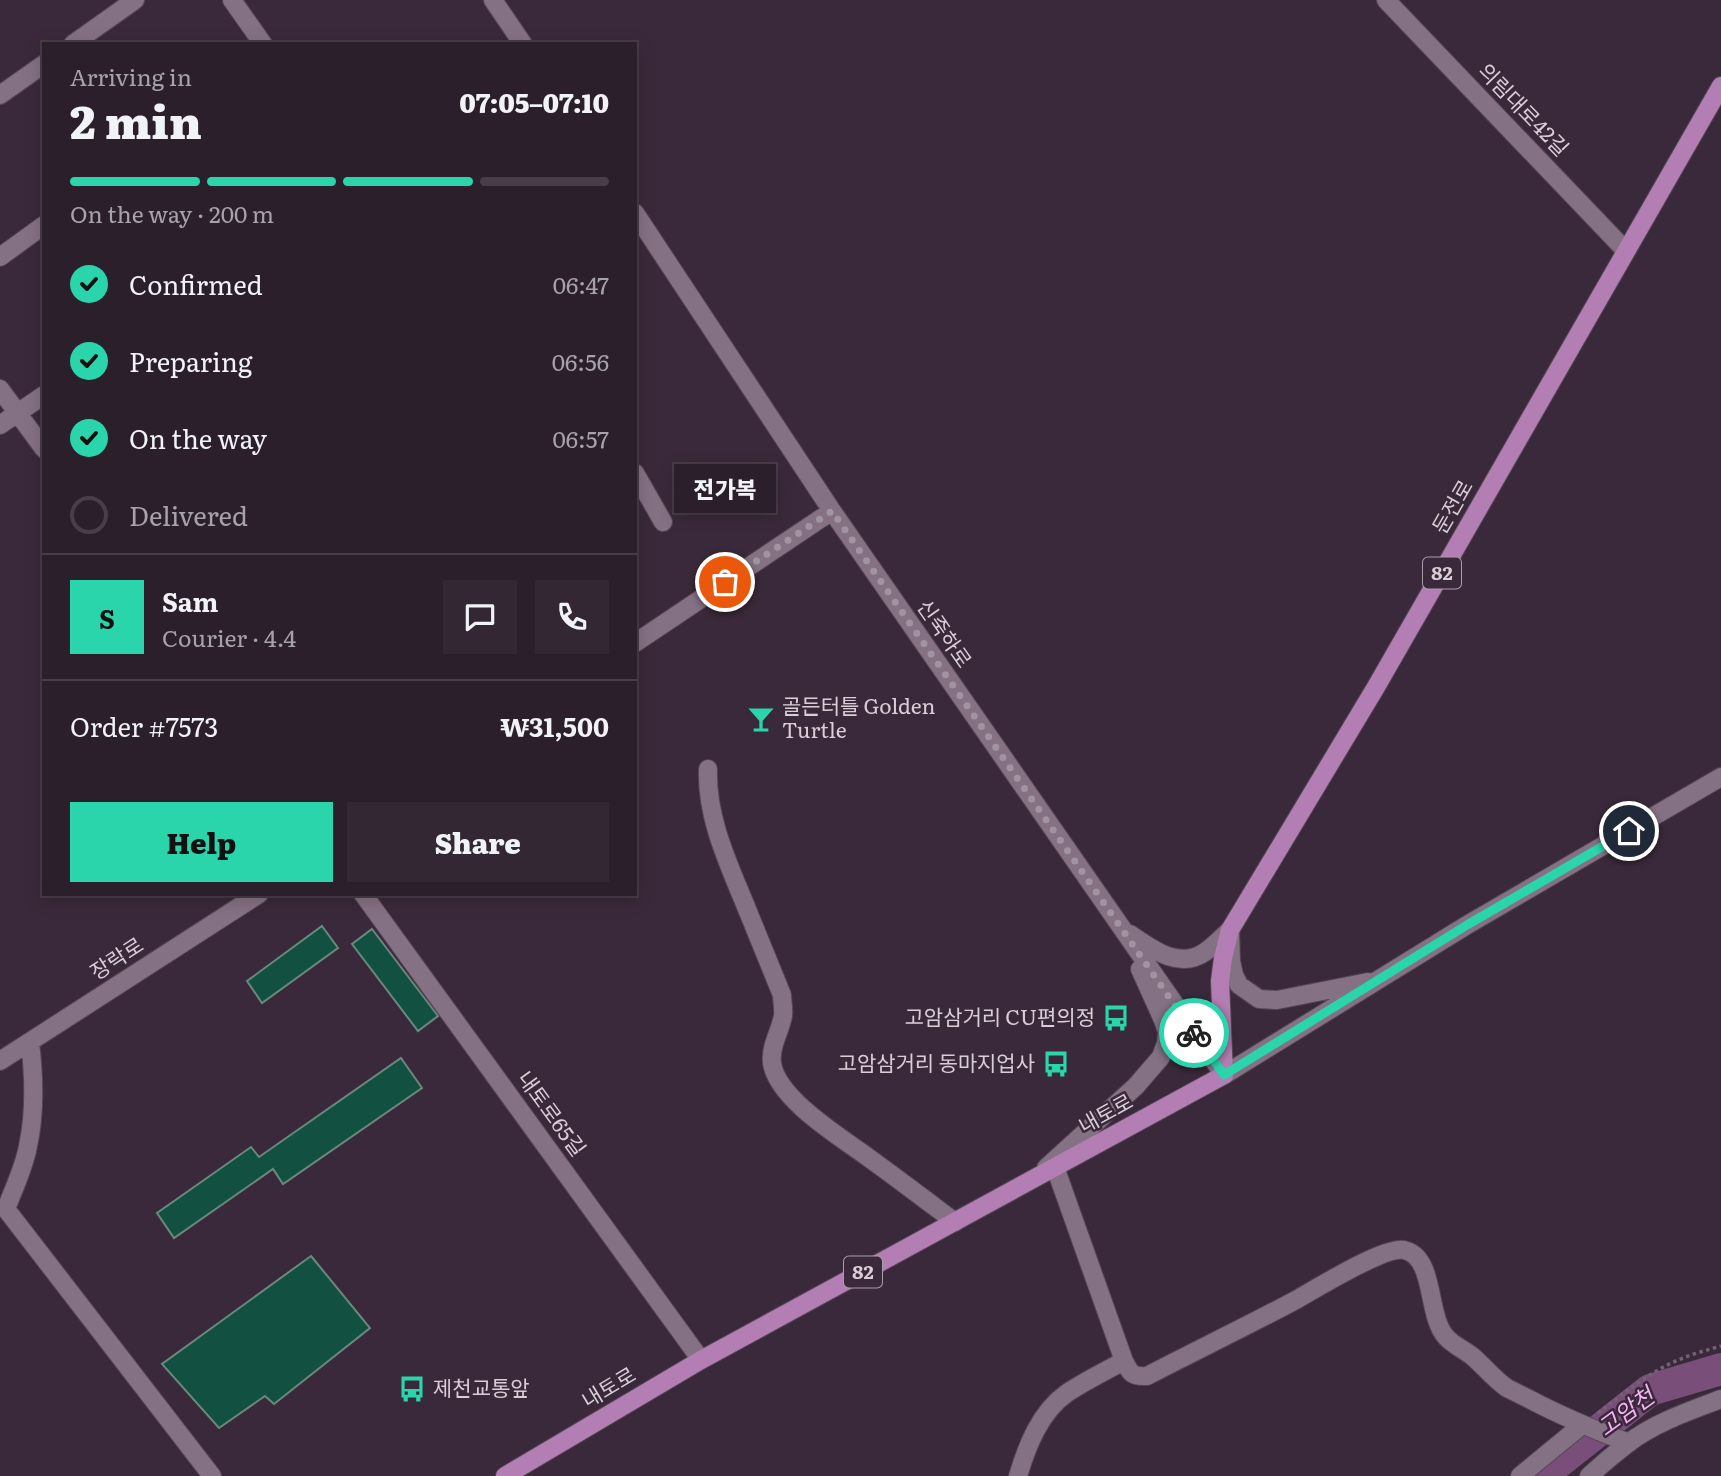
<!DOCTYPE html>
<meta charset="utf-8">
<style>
:root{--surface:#2c1f2c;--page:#342734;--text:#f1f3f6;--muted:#a6a2a9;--line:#483d48;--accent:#2ad5ac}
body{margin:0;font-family:Literata,"Noto Sans KR",serif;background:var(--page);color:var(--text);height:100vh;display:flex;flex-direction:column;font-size:26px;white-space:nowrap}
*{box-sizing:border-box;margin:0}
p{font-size:23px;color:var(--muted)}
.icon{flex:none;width:38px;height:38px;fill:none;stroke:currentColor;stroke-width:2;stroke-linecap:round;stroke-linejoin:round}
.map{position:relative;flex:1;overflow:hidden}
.drawer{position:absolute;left:42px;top:42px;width:595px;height:854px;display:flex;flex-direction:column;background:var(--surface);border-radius:0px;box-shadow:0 4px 18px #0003,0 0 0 2px var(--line)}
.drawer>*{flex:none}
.pin{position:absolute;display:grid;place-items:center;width:60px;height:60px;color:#fff;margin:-30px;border:4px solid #fff;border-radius:50%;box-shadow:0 2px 7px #0007}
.courier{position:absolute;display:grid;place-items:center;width:70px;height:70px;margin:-35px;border:5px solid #2ad5ac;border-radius:50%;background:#fff;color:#222;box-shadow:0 2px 9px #0007}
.bubble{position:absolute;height:49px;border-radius:0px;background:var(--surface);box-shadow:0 4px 18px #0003,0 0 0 2px var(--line);font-size:23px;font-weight:800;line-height:49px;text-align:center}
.overview em{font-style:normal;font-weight:800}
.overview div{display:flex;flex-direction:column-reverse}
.overview{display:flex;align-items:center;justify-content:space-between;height:119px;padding:0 28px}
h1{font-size:46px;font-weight:800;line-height:52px}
.bar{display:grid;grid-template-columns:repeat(4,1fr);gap:10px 7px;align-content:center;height:84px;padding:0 28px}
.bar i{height:9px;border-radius:5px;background:var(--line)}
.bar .selected{background:var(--accent)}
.bar p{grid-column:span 4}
.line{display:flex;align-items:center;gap:18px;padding:0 28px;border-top:2px solid var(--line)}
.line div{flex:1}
.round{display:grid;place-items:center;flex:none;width:74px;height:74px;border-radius:0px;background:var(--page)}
ol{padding:0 28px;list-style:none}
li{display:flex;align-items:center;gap:21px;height:77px}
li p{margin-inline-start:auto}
li .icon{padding:7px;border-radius:50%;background:var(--accent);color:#111;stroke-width:4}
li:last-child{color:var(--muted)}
li i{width:38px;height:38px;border:4px solid var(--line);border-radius:50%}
.action{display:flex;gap:14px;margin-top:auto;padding:14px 28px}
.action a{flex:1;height:80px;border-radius:0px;background:var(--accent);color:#111;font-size:28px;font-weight:800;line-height:80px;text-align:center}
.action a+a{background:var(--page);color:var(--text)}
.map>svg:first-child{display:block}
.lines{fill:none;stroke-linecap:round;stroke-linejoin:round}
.river{stroke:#794e79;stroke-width:32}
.building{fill:#125141;stroke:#6a887e;stroke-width:2}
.minor-casing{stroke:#554654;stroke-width:20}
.major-casing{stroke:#554654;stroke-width:20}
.path{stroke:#726372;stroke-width:3.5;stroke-dasharray:3.5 3.5;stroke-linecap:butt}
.minor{stroke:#857184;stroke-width:18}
.major{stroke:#b37eb3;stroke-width:18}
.done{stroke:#a194a1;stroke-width:7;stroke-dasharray:0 12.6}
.route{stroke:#2ad5ac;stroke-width:9}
.labels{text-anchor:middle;stroke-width:5;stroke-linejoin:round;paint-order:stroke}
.shield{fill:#3a293a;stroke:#a99ca9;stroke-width:2}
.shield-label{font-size:19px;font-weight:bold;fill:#d9ced8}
.street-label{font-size:21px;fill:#d9ced8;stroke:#3a293a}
.poi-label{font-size:21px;fill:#d9ced8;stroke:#3a293a;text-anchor:start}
.water-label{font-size:23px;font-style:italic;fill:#f6b3f5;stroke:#3a293a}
</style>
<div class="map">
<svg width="1721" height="1476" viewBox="0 0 1721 1476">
<rect width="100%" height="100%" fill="#3a293a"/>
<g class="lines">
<!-- river -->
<path class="river" d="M 1541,1476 L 1650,1390 L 1721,1369"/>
</g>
<!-- building -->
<path class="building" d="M 322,926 L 338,948 L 262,1003 L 247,981 Z
M 372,929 L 438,1016 L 418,1031 L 352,944 Z
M 401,1058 L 422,1088 L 283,1184 L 273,1169 L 174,1238 L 157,1213 L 251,1147 L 259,1157 Z
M 311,1256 L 370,1328 L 274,1404 L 265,1396 L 219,1428 L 162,1364 Z"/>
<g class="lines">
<!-- minor casing -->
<g class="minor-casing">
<path id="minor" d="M 232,0 L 263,44
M 493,0 L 523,44
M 1386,0 L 1626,251
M 73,44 L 135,0
M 0,95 L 44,64
M 635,213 L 832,511 L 1224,1075 L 1467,925 L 1721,777
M 0,257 L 44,225
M 0,389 L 44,449
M 0,425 L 44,395
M 635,473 L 663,522
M 635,643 L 832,511
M 708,769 C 706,820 731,869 749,914 C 760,941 771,968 782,995 C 782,1001 784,1009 783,1016 C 780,1032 770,1046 772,1063 C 777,1099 842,1138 869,1158 C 898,1179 927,1201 955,1222
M 363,894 L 701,1360
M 1130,934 C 1152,949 1179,970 1205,952 C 1214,946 1222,937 1230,930 L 1231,961 L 1234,975 L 1239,985 L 1259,999 L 1277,1000 L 1368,982
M 30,1042 C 34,1075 35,1114 28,1146 C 24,1168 14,1188 6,1209 L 212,1476
M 0,1061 L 259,894
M 1055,1167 L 1124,1361
M 1046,1168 L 1136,1086 L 1161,1057 L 1166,1043 L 1167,1032 L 1163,1020 L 1140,969
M 1018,1476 C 1027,1446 1040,1412 1067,1393 C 1085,1381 1105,1371 1124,1361 C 1130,1373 1132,1377 1147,1376 C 1195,1351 1245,1327 1294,1301 C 1314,1290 1384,1246 1404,1250 C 1436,1257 1426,1315 1446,1337 C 1453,1345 1463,1349 1472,1356 C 1484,1366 1494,1379 1507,1388 C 1515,1392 1523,1396 1531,1400 C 1563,1417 1595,1430 1629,1443
M 1520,1476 L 1582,1425
M 1589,1476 C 1601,1465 1614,1454 1627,1444 C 1654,1423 1689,1411 1721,1399"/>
</g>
<!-- major casing -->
<g class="major-casing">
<path id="major" d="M 505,1476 L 701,1360 L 1224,1075 L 1220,981 L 1223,958 L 1230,930 L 1376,687 L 1721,86"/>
</g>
<!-- path -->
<path class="path" d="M 1598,1413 C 1624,1393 1652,1370 1683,1358 C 1695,1353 1708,1350 1721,1346"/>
<!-- minor -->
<use href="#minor" class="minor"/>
<!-- major -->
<use href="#major" class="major"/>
</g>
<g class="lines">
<!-- done -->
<path class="done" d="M 725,582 L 832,511 L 1194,1033"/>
<!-- route -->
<path class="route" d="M 1194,1033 L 1224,1075 L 1467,925 L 1629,831"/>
</g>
<!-- icons -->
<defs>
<g id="bar-bare" transform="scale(2.1)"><path d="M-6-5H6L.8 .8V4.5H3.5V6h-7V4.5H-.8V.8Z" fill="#2ad5ac" stroke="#3a293a" stroke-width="2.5" paint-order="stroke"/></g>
<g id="bus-bare" transform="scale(2.1)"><path d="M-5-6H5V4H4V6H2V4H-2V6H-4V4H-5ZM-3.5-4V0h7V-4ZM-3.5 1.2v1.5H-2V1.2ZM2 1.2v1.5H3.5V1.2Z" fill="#2ad5ac" stroke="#3a293a" stroke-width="2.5" paint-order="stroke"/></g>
</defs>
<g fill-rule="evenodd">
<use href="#bar-bare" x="761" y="719"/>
<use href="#bus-bare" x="1116" y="1018"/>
<use href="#bus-bare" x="1056" y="1064"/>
<use href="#bus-bare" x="412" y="1389"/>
</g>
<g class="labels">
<!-- shield labels -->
<g class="shield">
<rect x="1423" y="557.5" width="38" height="31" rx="5"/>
<rect x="844" y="1256.5" width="38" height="31" rx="5"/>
</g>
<g class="shield-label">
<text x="1442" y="580">82</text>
<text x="863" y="1279">82</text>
</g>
<!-- street labels -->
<g class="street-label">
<text transform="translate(1523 110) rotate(46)" y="7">의림대로42길</text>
<text transform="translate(1453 507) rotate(-60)" y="7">둔전로</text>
<text transform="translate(944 634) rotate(55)" y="7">신죽하로</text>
<text transform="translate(117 959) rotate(-33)" y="7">장락로</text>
<text transform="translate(551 1114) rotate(54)" y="7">내토로65길</text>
<text transform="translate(1106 1114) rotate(-29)" y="7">내토로</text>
<text transform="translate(609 1388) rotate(-31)" y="7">내토로</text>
</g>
<!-- poi labels -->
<g class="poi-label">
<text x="782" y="714">골든터틀 Golden<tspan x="782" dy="24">Turtle</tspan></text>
<text x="1095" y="1025" text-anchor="end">고암삼거리 CU편의정</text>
<text x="1035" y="1071" text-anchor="end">고암삼거리 동마지업사</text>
<text x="433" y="1396">제천교통앞</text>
</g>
<!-- water labels -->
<g class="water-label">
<text transform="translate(1626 1412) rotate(-36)" y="8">고암천</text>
</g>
</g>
</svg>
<div class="pin" style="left:725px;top:582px;background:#ea580c"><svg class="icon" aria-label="bag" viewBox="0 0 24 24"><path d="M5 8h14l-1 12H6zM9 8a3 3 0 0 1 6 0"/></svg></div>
<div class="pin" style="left:1629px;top:831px;background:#1f2937"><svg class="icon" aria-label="home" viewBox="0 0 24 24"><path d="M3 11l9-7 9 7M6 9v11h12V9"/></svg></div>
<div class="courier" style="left:1194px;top:1033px"><svg class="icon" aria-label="bike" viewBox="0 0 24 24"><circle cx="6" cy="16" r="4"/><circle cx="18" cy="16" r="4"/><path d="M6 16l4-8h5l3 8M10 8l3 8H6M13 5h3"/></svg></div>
<div class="bubble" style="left:674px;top:464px;width:102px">전가복</div>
<section class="drawer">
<div class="overview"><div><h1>2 min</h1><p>Arriving in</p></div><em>07:05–07:10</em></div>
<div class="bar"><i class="selected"></i><i class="selected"></i><i class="selected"></i><i></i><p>On the way · 200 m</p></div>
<ol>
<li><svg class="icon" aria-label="check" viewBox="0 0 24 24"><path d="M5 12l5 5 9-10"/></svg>Confirmed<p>06:47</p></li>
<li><svg class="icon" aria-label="check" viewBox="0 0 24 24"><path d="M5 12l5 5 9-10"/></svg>Preparing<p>06:56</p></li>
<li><svg class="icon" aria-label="check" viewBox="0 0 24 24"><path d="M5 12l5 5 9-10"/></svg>On the way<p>06:57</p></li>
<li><i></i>Delivered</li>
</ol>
<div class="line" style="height:126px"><b class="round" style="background:var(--accent);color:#111">S</b><div><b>Sam</b><p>Courier · 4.4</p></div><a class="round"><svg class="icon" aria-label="chat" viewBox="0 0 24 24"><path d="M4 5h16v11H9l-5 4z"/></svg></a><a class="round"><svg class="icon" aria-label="phone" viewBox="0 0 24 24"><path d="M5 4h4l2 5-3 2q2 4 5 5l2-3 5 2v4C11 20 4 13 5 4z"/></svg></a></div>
<div class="line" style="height:91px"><div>Order #7573</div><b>₩31,500</b></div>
<div class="action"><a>Help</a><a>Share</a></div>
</section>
</div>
